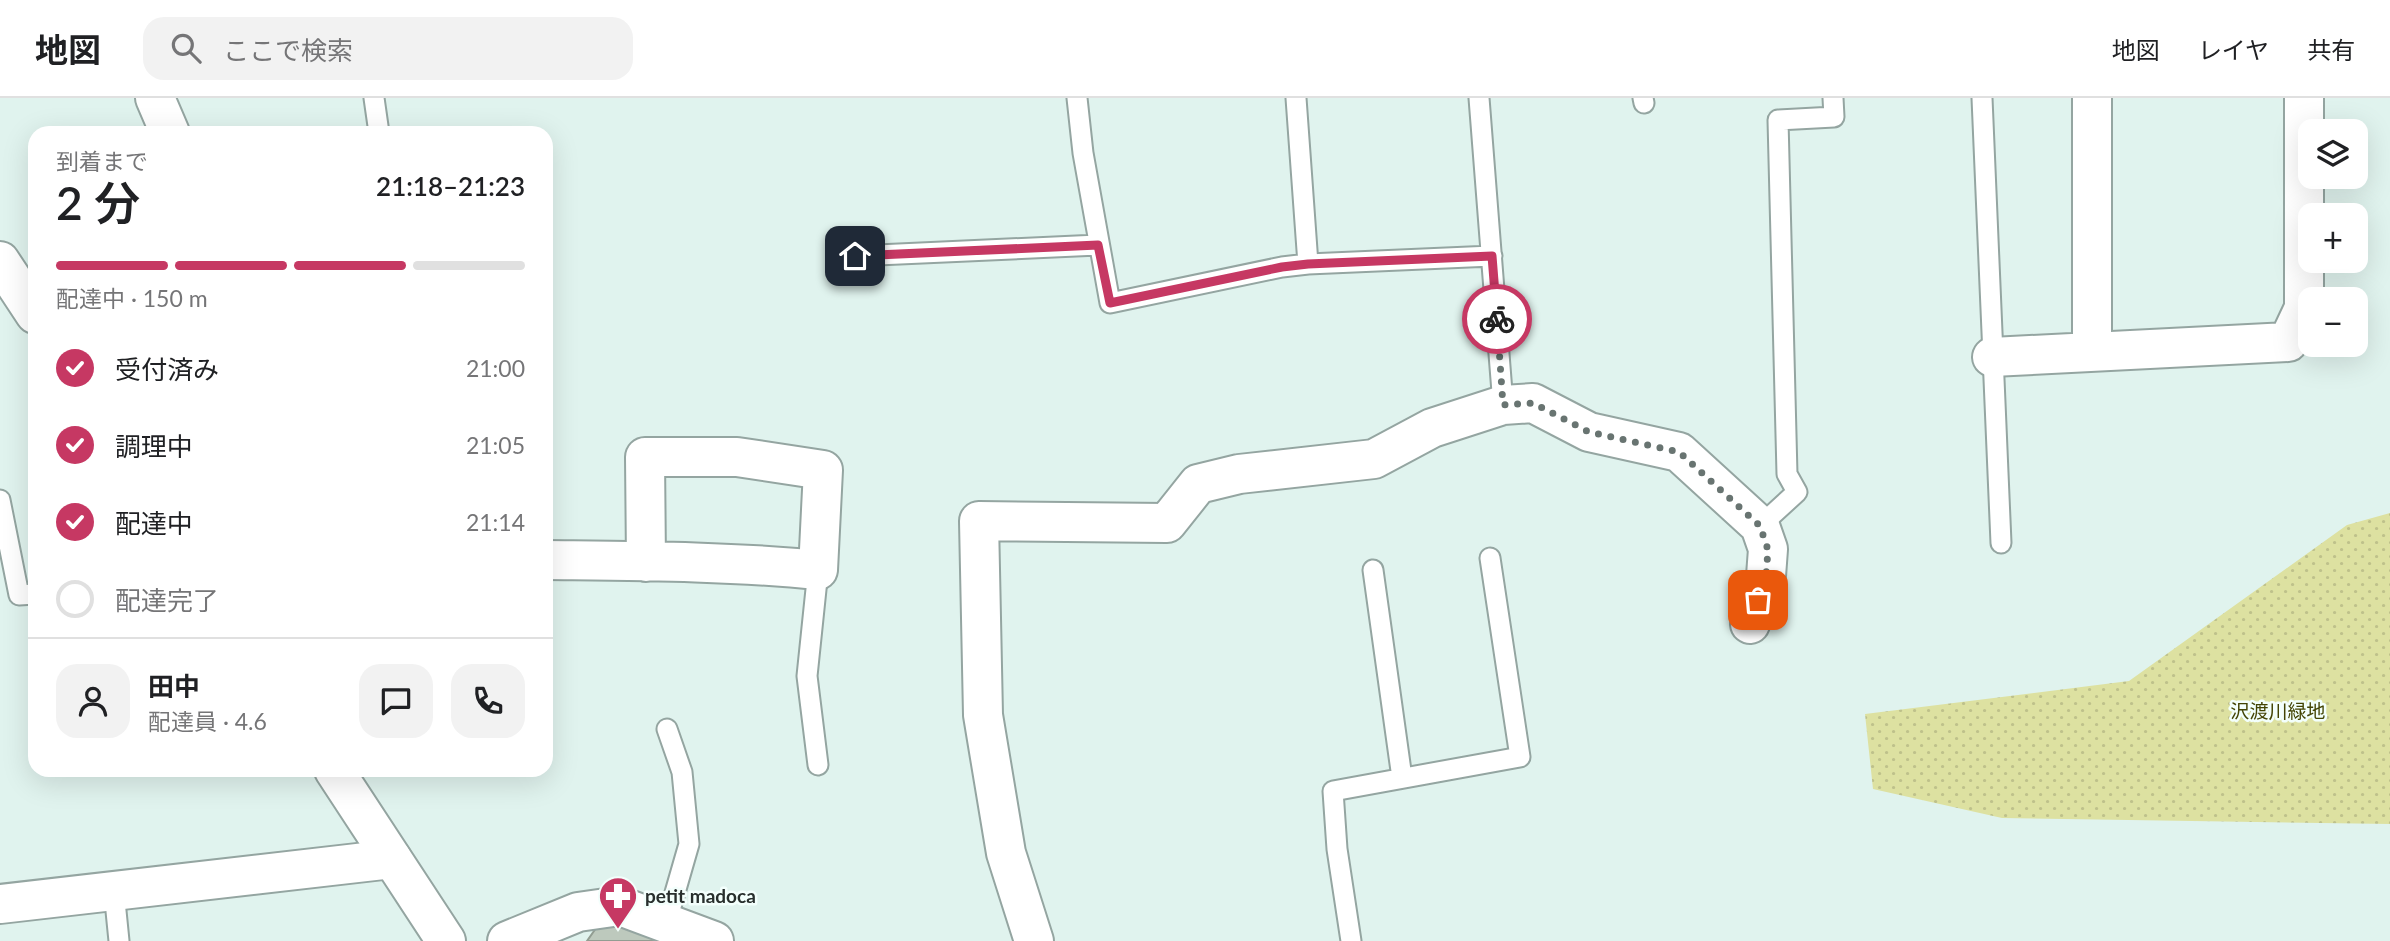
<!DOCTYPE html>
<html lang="ja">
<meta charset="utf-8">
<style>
:root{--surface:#fff;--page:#f2f2f2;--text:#202124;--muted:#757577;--line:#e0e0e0;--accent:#c63863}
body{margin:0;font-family:Lato,"Noto Sans JP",sans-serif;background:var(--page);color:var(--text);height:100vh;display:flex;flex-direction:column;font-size:26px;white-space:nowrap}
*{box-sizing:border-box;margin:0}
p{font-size:23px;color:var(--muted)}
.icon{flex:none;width:38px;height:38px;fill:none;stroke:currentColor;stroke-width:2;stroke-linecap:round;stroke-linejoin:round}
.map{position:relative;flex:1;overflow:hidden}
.details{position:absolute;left:28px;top:28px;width:525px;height:651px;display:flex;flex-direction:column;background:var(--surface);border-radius:21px;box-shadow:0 7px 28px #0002}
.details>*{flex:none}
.fabs{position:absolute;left:2298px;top:21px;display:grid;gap:14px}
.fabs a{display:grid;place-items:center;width:70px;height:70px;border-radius:14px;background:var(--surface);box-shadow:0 7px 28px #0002;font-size:35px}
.pin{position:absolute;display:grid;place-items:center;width:60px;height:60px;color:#fff;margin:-30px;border-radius:14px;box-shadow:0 4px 10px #0006}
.courier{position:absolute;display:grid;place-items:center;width:70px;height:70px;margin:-35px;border:5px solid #c63863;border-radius:50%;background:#fff;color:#222;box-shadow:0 2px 9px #0007}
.summary em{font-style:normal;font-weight:600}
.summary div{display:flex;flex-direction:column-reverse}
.summary{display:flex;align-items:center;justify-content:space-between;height:119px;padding:0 28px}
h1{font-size:46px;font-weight:600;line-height:52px}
.bar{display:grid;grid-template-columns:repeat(4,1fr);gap:10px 7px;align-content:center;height:84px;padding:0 28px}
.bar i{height:9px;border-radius:5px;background:var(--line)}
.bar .current{background:var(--accent)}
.bar p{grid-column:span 4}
.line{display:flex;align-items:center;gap:18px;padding:0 28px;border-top:2px solid var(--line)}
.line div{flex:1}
.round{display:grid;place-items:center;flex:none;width:74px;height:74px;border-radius:21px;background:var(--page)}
ol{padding:0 28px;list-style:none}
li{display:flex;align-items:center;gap:21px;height:77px}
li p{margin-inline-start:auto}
li .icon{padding:7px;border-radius:50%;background:var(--accent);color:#fff;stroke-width:4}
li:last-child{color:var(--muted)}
li i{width:38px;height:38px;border:4px solid var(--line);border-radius:50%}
header{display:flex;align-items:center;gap:42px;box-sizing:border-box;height:98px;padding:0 35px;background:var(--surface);border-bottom:2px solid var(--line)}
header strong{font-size:33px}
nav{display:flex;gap:38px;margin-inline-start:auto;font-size:24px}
.search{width:490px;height:63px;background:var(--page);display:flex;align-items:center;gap:18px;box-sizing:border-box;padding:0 24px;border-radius:21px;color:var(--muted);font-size:26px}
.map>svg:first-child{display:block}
.park{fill:url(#park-dots)}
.building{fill:#bdc9bd;stroke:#929d92;stroke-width:2}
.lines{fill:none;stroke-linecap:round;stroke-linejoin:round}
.service-casing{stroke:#94a5a1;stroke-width:23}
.minor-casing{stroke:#94a5a1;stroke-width:42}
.tertiary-casing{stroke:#94a5a1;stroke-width:42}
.service{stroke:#fff;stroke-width:19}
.minor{stroke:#fff;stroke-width:38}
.tertiary{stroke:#fff;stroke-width:38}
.done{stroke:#687471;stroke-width:7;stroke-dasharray:0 12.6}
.route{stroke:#c63863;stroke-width:9}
.labels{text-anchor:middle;stroke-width:5;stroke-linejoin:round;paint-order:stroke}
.park-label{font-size:19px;fill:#434404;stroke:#f3fffc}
.poi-label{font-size:19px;font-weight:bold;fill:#282f2d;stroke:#f3fffc;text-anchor:start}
</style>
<header>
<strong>地図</strong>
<div class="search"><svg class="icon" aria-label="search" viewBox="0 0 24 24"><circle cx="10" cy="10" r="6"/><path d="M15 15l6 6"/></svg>ここで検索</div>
<nav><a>地図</a><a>レイヤ</a><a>共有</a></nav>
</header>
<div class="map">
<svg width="2390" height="843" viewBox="0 0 2390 843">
<defs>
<pattern id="park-dots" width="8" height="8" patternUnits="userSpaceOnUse" patternTransform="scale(1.75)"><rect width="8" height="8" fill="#dde1a1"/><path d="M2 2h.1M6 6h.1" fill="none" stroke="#bec18b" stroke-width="1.8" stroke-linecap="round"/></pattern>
</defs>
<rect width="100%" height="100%" fill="#e0f3ee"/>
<!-- park -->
<path class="park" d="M 2390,415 L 2390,726 L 2002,720 L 1873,691 L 1865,616 L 2129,583 L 2347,427 Z"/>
<!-- building -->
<path class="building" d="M 601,823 L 689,843 L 587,843 Z"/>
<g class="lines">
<!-- service casing -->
<g class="service-casing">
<path id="service" d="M 374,0 L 379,35
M 1077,0 L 1083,55 L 1110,205 L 1282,169 L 1308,166 L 1492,158
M 1296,0 L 1308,166
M 1479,0 L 1503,307
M 1643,0 L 1644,5
M 1982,0 L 2001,445
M 855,158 L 1098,147
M 0,402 L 19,497 L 35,496
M 1760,428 L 1797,394 L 1787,376 L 1778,22 L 1834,19 L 1833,0
M 818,472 L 807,578 L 818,667
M 1373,472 L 1402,680
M 114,793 L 119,843
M 666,826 L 689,746 L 682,674 L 667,631
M 1351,843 L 1337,751 L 1333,693 L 1520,659 L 1490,460"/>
</g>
<!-- minor casing -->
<g class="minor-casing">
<path id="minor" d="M 2092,0 L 2092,252
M 1992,259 L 2288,244 L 2304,210 L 2304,0
M 546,462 C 637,463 727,463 818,472 L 823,372 L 737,359 L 645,359 L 646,464
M 0,806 L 392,761
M 507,843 L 578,814 L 620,808 L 714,843
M 1034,843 L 1006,755 L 983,617 L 979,423 L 1167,425 L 1198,386 L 1239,376 L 1374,361 L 1432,330 L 1503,307 L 1533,305 L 1589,334 L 1679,354 L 1760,428 L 1768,451 L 1766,478 L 1750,526"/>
</g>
<!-- tertiary casing -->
<g class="tertiary-casing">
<path id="tertiary" d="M 155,0 L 170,35
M 0,163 L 35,216
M 334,672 L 446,843"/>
</g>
<!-- service -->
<use href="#service" class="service"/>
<!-- minor -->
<use href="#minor" class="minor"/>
<!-- tertiary -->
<use href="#tertiary" class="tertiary"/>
</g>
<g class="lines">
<!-- done -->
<path class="done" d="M 1497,221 L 1503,307 L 1533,305 L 1589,334 L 1679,354 L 1760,428 L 1768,452 L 1766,478 L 1758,502"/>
<!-- route -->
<path class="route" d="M 855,158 L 1098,147 L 1110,205 L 1282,169 L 1308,166 L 1492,158 L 1497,221"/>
</g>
<!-- icons -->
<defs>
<g id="pharmacy-pin" transform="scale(2.0125)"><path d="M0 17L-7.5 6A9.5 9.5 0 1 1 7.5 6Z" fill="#c63863" stroke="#f3fffc"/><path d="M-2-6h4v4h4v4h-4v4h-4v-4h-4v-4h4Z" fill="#fff"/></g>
</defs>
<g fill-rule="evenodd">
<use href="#pharmacy-pin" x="618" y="798"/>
</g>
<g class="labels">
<!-- park labels -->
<g class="park-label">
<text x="2278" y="620">沢渡川緑地</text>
</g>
<!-- poi labels -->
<g class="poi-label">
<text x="645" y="805">petit madoca</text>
</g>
</g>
</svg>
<div class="fabs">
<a><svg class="icon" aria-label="layers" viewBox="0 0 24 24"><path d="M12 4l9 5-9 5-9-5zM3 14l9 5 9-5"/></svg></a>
<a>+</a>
<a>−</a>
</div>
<div class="pin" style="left:1758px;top:502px;background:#ea580c"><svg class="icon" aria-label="bag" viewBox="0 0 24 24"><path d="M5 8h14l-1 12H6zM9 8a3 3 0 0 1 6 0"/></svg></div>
<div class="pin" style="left:855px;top:158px;background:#1f2937"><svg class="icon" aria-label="home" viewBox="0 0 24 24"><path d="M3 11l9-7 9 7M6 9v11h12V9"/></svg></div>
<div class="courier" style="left:1497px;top:221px"><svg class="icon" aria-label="bike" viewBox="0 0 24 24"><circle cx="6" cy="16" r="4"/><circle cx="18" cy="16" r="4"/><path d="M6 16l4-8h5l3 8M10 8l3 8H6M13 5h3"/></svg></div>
<section class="details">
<div class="summary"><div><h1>2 分</h1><p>到着まで</p></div><em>21:18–21:23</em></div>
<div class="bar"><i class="current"></i><i class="current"></i><i class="current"></i><i></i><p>配達中 · 150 m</p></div>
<ol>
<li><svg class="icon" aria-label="check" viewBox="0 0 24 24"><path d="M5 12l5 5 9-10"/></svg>受付済み<p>21:00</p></li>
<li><svg class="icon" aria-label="check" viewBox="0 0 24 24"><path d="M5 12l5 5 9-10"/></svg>調理中<p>21:05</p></li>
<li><svg class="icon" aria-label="check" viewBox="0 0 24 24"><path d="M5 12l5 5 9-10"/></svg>配達中<p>21:14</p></li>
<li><i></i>配達完了</li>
</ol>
<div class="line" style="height:126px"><a class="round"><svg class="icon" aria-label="person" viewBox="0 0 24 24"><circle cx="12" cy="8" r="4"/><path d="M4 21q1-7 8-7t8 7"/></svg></a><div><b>田中</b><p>配達員 · 4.6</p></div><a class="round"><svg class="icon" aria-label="chat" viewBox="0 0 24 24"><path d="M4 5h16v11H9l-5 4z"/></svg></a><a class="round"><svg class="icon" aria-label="phone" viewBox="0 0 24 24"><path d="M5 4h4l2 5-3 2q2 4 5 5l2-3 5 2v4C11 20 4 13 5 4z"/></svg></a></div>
</section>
</div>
